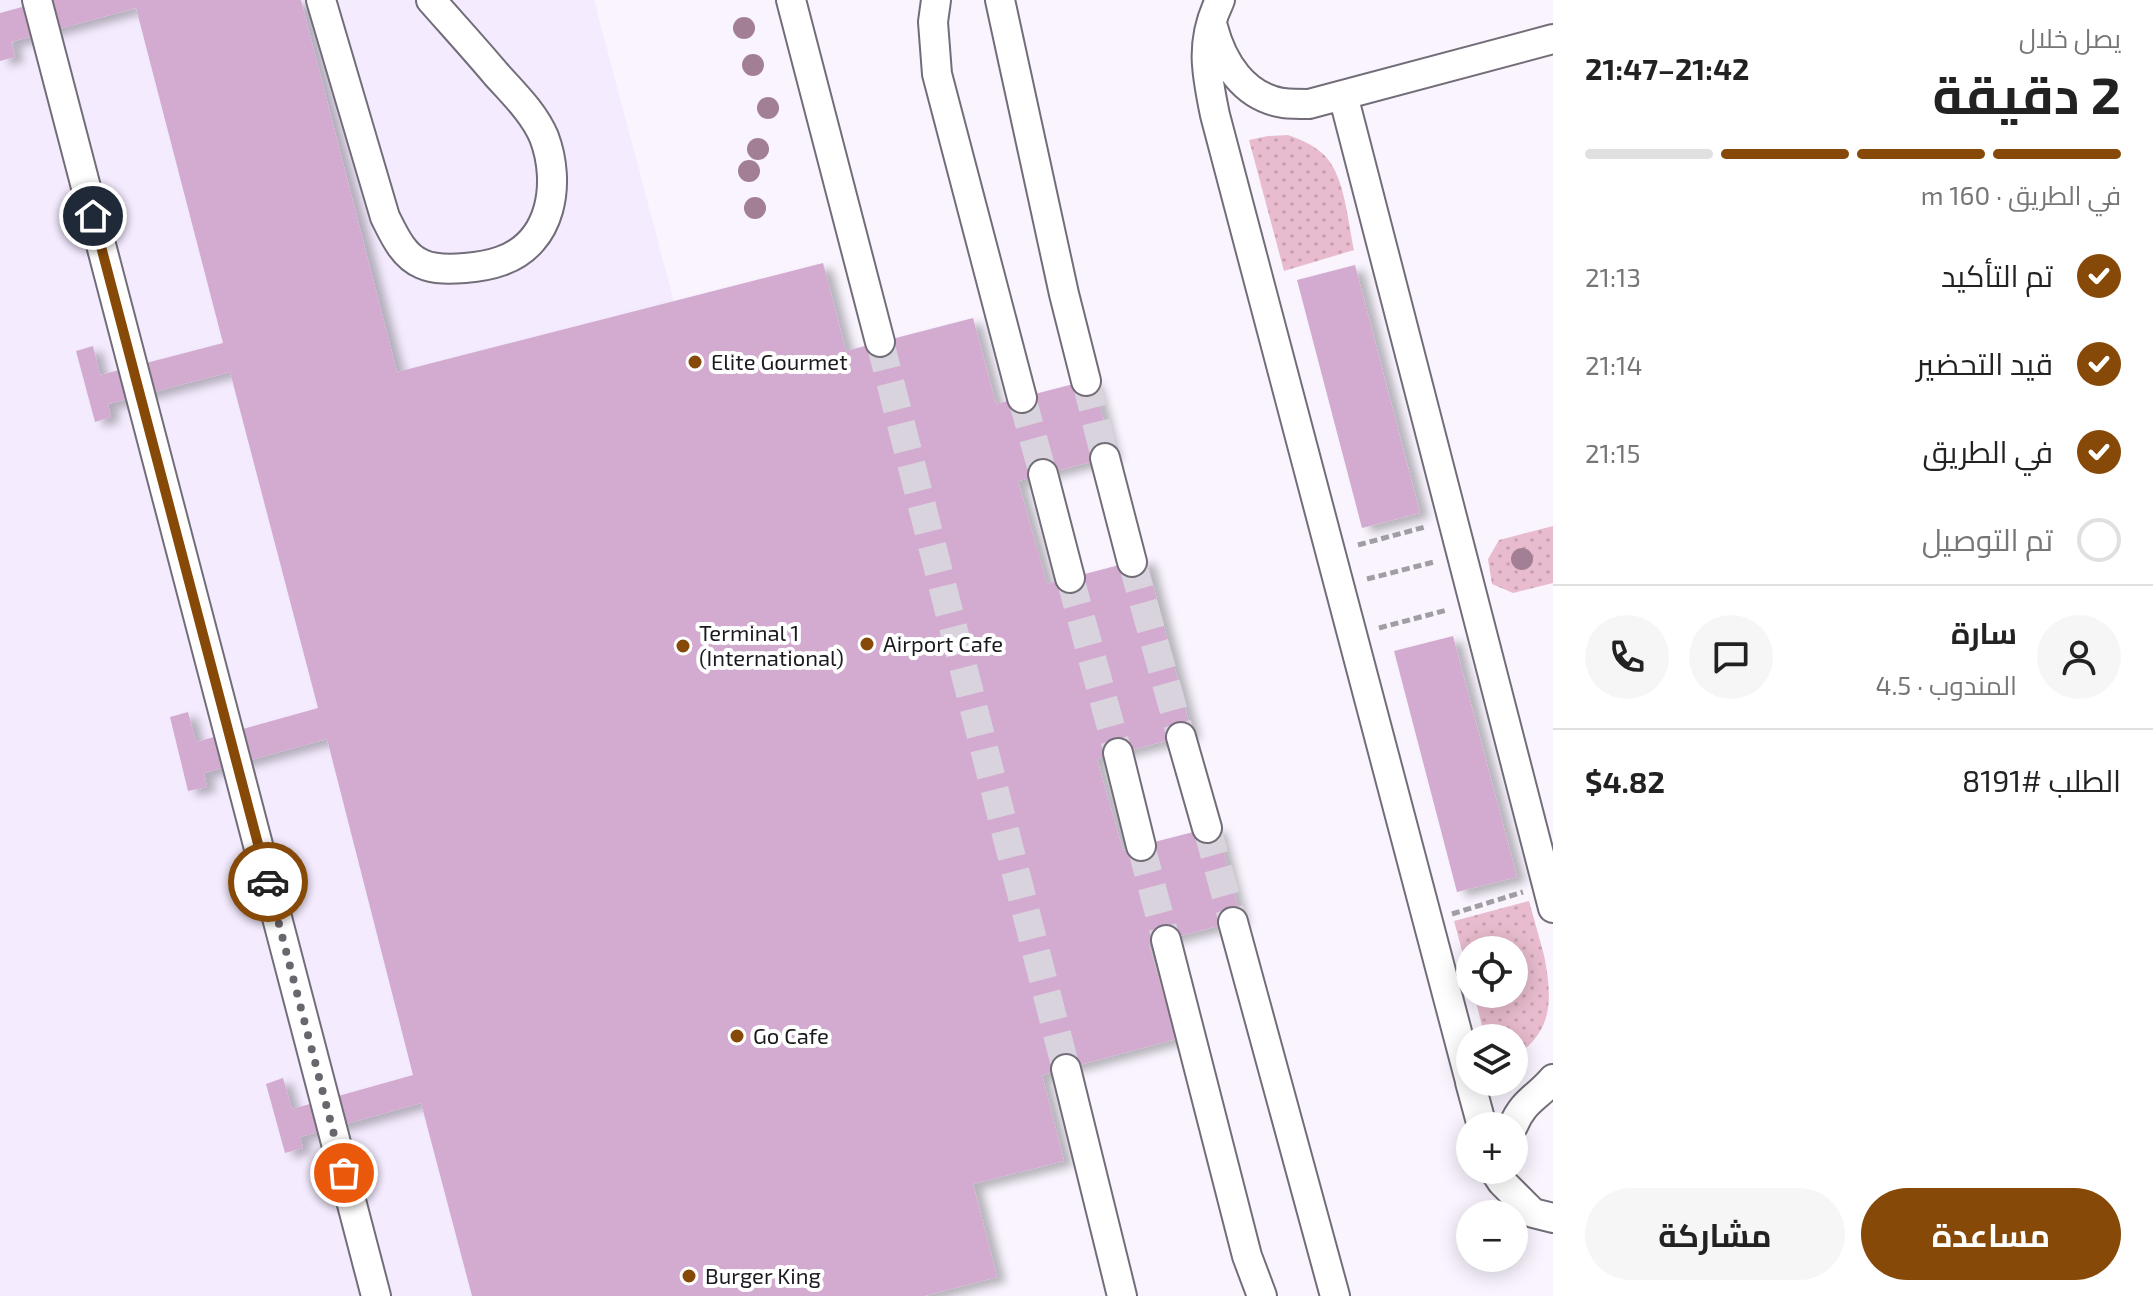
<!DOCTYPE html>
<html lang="ar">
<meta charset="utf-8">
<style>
:root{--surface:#fff;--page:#f6f6f6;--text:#222;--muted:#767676;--line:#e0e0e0;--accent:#864907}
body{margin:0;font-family:"Exo 2",Cairo,sans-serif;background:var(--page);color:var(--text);direction:rtl;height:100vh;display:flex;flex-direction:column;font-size:30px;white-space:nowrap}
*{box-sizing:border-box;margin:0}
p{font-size:26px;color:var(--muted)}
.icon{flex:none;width:44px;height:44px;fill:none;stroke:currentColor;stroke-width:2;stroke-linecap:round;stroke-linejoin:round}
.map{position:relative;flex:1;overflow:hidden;direction:ltr}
.drawer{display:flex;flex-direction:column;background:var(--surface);width:600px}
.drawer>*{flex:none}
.tools{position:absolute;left:1456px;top:936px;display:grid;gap:16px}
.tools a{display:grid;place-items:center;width:72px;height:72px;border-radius:50%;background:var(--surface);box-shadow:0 4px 20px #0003;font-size:40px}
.pin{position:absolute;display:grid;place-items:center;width:68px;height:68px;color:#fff;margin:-34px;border:4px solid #fff;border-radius:50%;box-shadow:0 2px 8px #0007}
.courier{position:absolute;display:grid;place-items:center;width:80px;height:80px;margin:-40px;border:6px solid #864907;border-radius:50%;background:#fff;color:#222;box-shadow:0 2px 10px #0007}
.head em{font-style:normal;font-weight:700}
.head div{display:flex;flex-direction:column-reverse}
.head{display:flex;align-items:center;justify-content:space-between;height:136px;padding:0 32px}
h1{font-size:52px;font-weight:700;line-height:60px}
.bar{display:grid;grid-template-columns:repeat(4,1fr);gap:12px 8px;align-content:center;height:96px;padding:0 32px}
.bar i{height:10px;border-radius:6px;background:var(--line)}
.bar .on{background:var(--accent)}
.bar p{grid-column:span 4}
.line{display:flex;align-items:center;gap:20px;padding:0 32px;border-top:2px solid var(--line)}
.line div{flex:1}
.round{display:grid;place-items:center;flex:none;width:84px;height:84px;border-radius:42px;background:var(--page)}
ol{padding:0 32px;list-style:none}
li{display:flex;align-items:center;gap:24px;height:88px}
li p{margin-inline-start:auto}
li .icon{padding:8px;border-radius:50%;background:var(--accent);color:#fff;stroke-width:4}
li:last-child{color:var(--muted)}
li i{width:44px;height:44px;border:4px solid var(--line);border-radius:50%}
.button{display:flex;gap:16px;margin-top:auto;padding:16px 32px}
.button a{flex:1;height:92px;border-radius:48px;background:var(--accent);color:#fff;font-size:32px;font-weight:700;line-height:92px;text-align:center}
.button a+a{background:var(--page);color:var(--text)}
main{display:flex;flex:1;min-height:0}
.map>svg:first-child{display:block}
.built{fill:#f4ebfe}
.green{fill:url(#green-dots)}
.building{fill:#d3abd0;filter:url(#shadow)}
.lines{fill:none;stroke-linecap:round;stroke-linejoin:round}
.minor-tunnel{stroke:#d8d3dd;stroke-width:28;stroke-dasharray:28 14;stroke-linecap:butt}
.minor-casing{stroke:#726d78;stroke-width:32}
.path{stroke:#a19da5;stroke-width:5;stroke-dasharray:8 4;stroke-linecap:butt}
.minor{stroke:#fff;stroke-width:28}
.tree{fill:#a37f95}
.done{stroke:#6a666d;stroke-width:8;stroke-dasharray:0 14.4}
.route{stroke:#864907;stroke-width:10}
.poi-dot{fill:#864907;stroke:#fff;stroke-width:3}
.labels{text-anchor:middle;stroke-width:8;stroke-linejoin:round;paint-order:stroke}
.poi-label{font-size:22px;fill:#1d1a1f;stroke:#fff;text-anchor:start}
</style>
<main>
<section class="drawer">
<div class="head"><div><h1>2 دقيقة</h1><p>يصل خلال</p></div><em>21:42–21:47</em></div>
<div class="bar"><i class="on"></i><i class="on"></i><i class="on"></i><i></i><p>في الطريق · 160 m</p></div>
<ol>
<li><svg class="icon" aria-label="check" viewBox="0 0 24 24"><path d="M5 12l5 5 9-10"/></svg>تم التأكيد<p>21:13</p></li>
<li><svg class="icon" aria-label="check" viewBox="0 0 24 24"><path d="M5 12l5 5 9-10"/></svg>قيد التحضير<p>21:14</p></li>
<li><svg class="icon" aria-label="check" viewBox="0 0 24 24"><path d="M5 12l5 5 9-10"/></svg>في الطريق<p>21:15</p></li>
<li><i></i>تم التوصيل</li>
</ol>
<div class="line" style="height:144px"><a class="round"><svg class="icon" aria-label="person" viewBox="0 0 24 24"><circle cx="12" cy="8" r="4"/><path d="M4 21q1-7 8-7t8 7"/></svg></a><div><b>سارة</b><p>المندوب · 4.5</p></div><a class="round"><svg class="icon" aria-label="chat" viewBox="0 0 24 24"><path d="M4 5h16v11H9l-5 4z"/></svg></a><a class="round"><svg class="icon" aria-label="phone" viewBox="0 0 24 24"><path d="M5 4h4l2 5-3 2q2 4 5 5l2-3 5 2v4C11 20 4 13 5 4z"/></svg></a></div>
<div class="line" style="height:104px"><div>الطلب #8191</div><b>$4.82</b></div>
<div class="button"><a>مساعدة</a><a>مشاركة</a></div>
</section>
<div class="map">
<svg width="1553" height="1296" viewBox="0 0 1553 1296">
<defs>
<pattern id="green-dots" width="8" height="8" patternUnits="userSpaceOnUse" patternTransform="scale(2)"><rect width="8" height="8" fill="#e8bcce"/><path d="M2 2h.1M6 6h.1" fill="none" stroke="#c7a1b0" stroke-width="1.8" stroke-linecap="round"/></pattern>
<filter id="shadow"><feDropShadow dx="9" dy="5" stdDeviation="4" flood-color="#0004"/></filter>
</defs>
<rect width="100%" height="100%" fill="#f9f4fe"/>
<!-- built -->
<path class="built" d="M 0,0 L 594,0 L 674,302 L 823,263 L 846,350 L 973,318 L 996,404 L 1093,379 L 1113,456 L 1018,481 L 1047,583 L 1146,558 L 1192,734 L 1097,759 L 1123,850 L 1217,826 L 1241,920 L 1149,944 L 1176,1039 L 1042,1075 L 1064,1161 L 973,1184 L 997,1277 L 924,1296 L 0,1296 Z"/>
<!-- green -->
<path class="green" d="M 1288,135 C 1302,140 1316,146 1326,157 C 1345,178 1348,223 1354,250 L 1284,271 L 1249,140 L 1268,136 Z
M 1553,526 L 1553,583 L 1513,593 L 1492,584 L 1488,559 L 1499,540 Z
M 1529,901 C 1534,919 1539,937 1544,955 C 1553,1000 1553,1032 1514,1057 L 1514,1038 L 1485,1038 L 1474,994 L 1514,994 L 1514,950 L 1470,950 L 1470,980 L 1454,921 Z"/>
<!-- building -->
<path class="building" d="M 48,0 L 301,0 L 397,372 L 823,263 L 846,351 L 973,318 L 996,404 L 1093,379 L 1113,456 L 1018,481 L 1047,584 L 1146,558 L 1192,734 L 1097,759 L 1123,850 L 1217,826 L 1241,920 L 1149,944 L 1176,1039 L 1042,1075 L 1064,1161 L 973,1184 L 997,1277 L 924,1296 L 472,1296 L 421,1103 L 300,1137 L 303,1148 L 285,1153 L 266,1084 L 283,1078 L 292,1109 L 413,1075 L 327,739 L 204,773 L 207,787 L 188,791 L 170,717 L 188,712 L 196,742 L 318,708 L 230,372 L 108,404 L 111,417 L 95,422 L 76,351 L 93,346 L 100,375 L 223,343 L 136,8 L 11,42 L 15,57 L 0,61 L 0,13 Z
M 1355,265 L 1420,513 L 1362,528 L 1297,280 Z
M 1453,636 L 1517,877 L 1457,892 L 1394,651 Z"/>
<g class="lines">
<!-- minor-tunnel -->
<path class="minor-tunnel" d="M 880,342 L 1066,1069
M 1086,381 L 1105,458
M 1022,398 L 1043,474
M 1132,562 L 1181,737
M 1070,578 L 1118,753
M 1207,828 L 1233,922
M 1141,846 L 1166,940"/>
<!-- minor casing -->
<g class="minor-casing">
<path id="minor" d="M 37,0 L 376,1296
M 321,0 L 385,217 C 394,235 403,256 422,264 C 435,270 452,269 465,268 C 477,267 490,265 501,261 C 553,243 561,182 544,137 C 534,113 513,93 496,74 C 475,49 453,25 431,0
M 791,0 L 880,342
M 936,0 L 933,22 L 937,74 L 1022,398
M 1000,0 L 1064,294 L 1086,381
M 1220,0 C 1200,41 1206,72 1215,115 L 1470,1081
M 1213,27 C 1222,62 1244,97 1283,103 C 1292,104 1301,104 1309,104 L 1553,39
M 1343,95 L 1553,908
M 1105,458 L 1132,562
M 1043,474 L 1070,578
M 1181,737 L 1207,828
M 1118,753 L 1141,846
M 1233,922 L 1335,1296
M 1166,940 L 1247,1256 L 1262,1296
M 1066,1069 L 1122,1296
M 1470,1082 L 1482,1126
M 1513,1126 C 1523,1101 1537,1098 1553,1079
M 1494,1170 L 1502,1182 L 1533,1213 L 1553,1218"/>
</g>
<!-- path -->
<path class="path" d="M 1358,545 L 1425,527
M 1367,579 L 1434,562
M 1379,628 L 1447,610
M 1452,914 L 1523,892"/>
<!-- minor -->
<use href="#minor" class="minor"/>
</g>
<!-- trees -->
<g class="tree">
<circle cx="744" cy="28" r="11"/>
<circle cx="753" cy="65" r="11"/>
<circle cx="768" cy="108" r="11"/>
<circle cx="758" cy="149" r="11"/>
<circle cx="749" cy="171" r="11"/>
<circle cx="755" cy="208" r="11"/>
<circle cx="1522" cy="559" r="11"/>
</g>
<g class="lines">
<!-- done -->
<path class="done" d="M 268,882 L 344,1173"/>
<!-- route -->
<path class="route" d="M 93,216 L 268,882"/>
</g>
<!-- markers -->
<g class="poi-dot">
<circle cx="695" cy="362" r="8"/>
<circle cx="867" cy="644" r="8"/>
<circle cx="683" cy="646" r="8"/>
<circle cx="737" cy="1036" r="8"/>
<circle cx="689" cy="1276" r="8"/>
</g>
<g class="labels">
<!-- poi labels -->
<g class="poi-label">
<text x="711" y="370">Elite Gourmet</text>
<text x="699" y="641">Terminal 1<tspan x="699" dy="25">(International)</tspan></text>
<text x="883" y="652">Airport Cafe</text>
<text x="753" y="1044">Go Cafe</text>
<text x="705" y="1284">Burger King</text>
</g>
</g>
</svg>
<div class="tools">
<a><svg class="icon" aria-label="locate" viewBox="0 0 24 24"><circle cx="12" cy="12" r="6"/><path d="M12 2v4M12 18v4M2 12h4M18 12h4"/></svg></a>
<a><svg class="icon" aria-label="layers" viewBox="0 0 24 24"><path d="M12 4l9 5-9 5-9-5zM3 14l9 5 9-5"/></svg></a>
<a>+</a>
<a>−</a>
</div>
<div class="pin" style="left:344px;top:1173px;background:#ea580c"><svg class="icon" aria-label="bag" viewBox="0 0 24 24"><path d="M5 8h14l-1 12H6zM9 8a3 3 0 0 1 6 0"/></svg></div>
<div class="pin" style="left:93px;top:216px;background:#1f2937"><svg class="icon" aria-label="home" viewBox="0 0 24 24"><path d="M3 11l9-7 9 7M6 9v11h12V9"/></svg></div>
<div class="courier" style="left:268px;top:882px"><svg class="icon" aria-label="car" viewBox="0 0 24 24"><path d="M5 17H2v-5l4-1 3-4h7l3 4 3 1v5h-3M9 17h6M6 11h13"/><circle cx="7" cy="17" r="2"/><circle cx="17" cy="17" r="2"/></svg></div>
</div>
</main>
